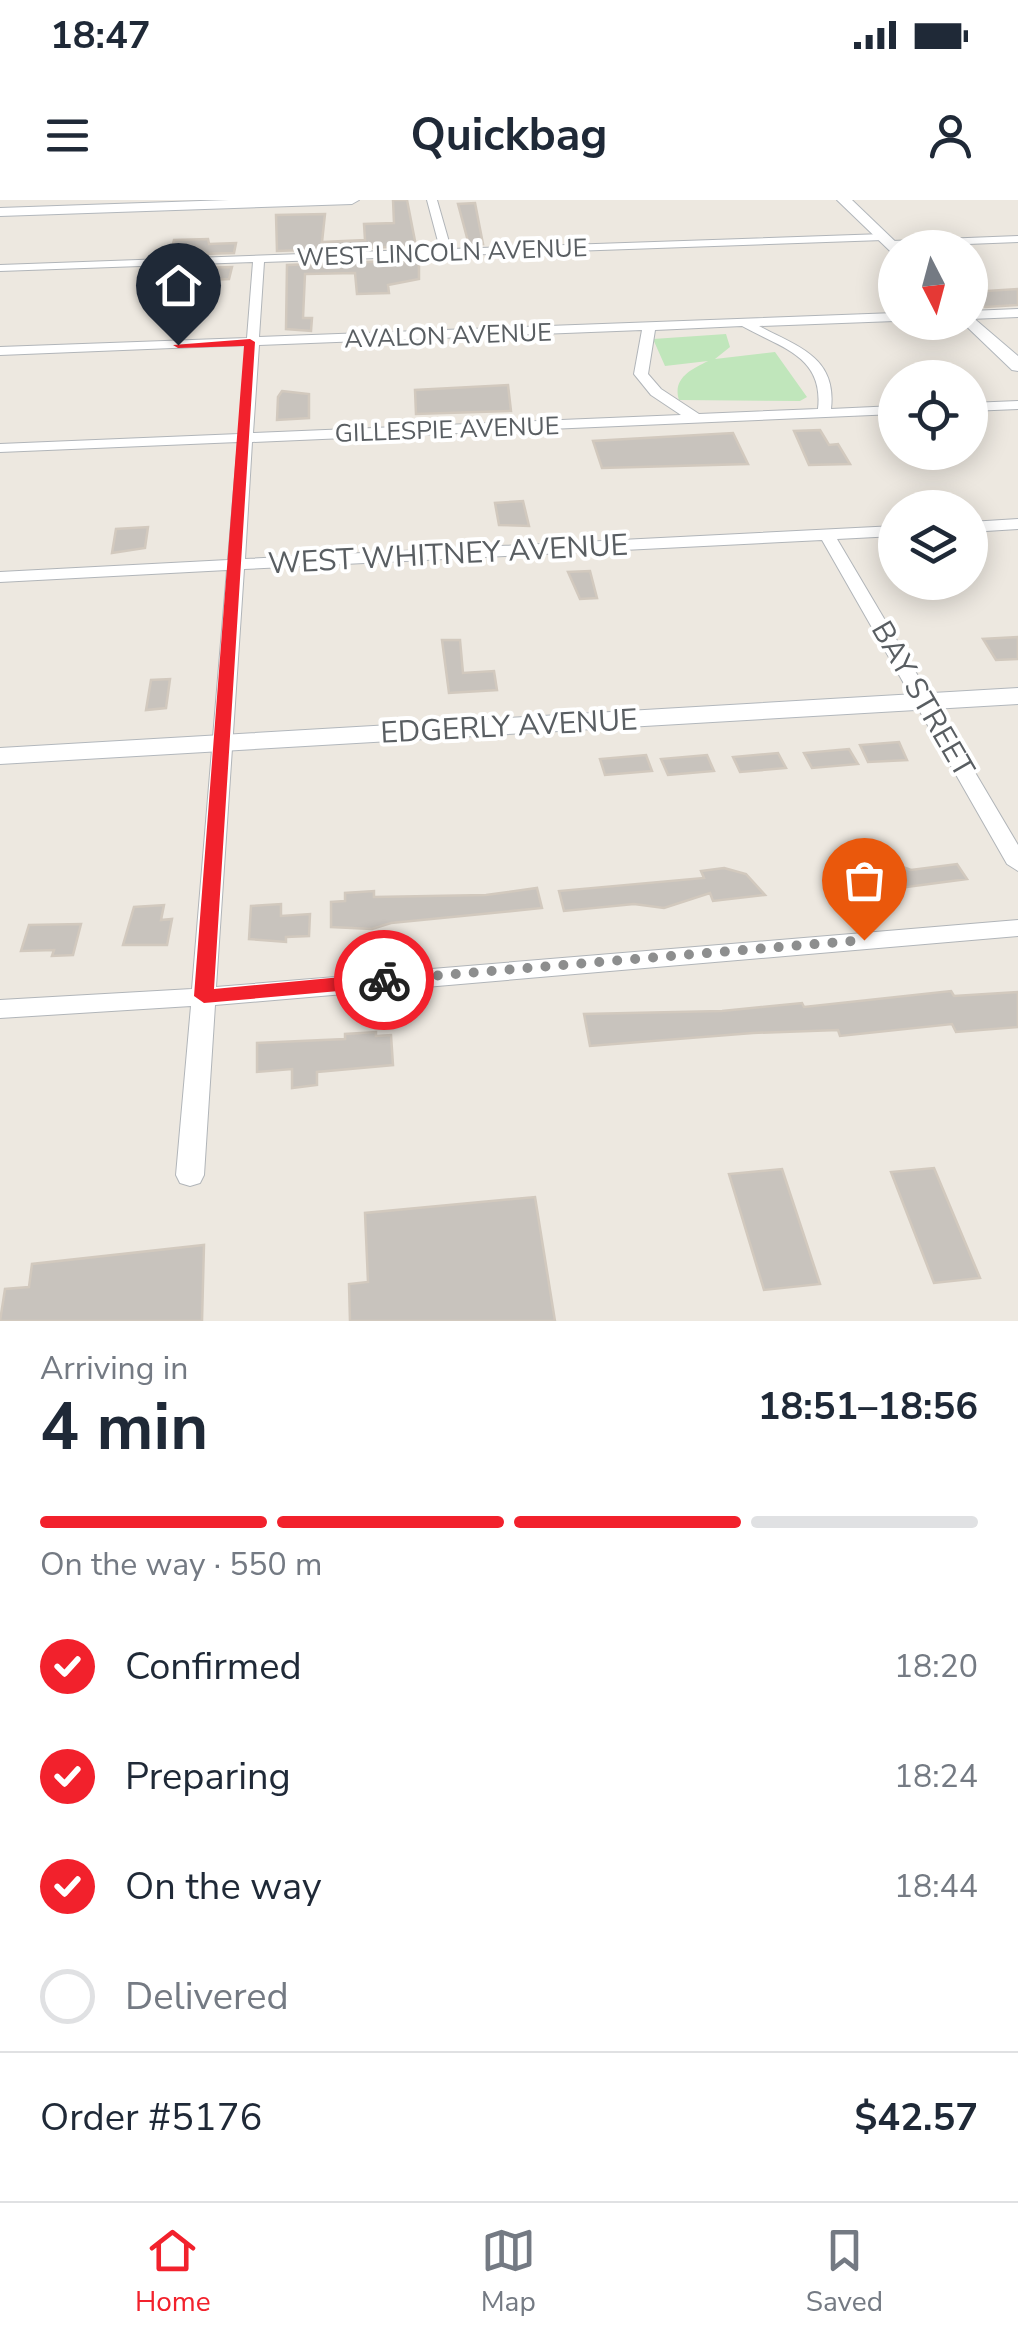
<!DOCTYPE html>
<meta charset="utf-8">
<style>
:root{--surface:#fff;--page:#f6f6f7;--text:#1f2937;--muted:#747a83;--line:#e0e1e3;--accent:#f2212c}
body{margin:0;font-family:"Nunito Sans",sans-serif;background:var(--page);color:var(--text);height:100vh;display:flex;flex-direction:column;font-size:38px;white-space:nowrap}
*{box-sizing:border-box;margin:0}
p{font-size:32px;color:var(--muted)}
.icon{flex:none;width:55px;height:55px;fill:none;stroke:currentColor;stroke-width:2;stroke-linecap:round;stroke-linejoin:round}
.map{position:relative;height:1121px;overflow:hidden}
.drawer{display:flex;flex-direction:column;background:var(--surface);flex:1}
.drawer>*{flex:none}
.needle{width:65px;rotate:174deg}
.buttons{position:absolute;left:878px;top:30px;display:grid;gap:20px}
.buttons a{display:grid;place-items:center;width:110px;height:110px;border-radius:50%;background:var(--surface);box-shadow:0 5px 25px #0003;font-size:50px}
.pin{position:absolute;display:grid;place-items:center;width:85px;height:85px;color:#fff;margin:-102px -42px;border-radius:50% 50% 50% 0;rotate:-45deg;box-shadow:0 0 10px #0007}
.pin .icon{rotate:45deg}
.courier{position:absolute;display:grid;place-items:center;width:100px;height:100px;margin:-50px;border:8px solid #f2212c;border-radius:50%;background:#fff;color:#222;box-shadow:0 2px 12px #0007}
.overview em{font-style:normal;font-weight:700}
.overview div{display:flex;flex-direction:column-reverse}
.overview{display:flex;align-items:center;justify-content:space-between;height:170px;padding:0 40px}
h1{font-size:65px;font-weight:700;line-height:75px}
.bar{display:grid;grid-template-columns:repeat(4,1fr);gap:15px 10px;align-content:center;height:120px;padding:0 40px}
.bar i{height:12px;border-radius:8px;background:var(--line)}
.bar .on{background:var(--accent)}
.bar p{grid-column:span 4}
.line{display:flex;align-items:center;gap:25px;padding:0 40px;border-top:2px solid var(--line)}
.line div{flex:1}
ol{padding:0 40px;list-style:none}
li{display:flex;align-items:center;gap:30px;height:110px}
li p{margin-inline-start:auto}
li .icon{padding:10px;border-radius:50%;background:var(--accent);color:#fff;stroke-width:4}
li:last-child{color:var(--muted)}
li i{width:55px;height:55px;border:5px solid var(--line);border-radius:50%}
.status{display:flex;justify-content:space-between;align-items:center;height:70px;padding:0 50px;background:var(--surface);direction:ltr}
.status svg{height:28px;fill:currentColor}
header{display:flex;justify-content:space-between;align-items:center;height:130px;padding:0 40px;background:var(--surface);font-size:45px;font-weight:700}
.dock{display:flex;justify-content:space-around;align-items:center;height:140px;border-top:2px solid var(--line);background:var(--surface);font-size:28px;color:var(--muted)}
.dock a{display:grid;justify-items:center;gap:5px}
.dock .on{color:var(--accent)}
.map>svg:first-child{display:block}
.green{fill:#c0e6bb}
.building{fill:#c8c3bd;stroke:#d2c9be;stroke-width:2.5}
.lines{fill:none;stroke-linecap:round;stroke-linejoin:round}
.street-casing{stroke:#b1b5b9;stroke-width:2}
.secondary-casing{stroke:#b2b7bc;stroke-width:2}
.street{fill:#fff;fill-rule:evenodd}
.secondary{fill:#fff;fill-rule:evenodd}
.route{fill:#f2212c}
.done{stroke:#8d8e8e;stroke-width:10;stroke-dasharray:0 18}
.labels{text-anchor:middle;stroke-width:8;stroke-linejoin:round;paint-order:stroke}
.far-street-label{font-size:25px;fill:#595e62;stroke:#fff}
.street-label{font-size:30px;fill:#595e62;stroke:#fff}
</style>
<div class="status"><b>18:47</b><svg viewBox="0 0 49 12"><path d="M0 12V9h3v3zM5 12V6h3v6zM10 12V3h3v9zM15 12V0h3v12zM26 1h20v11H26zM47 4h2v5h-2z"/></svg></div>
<header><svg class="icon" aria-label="menu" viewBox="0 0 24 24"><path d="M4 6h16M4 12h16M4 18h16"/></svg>Quickbag<svg class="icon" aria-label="person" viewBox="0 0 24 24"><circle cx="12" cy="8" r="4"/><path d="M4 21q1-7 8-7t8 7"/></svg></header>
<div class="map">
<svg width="1018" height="1121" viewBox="0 0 1018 1121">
<rect width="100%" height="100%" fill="#ede8e0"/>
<!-- green -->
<path class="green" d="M 726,134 L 730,147 L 715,159 L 775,152 L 807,197 L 800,201 L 679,200 C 672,178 692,169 708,161 L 665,166 L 653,139 Z"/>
<!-- building -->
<path class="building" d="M 393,0 L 407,0 L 416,46 L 277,51 L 276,15 L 325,14 L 322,42 L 365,40 L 364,24 L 394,23 Z
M 475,3 L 483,44 L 469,45 L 458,4 Z
M 208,39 L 209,44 L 236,43 L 234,53 L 170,55 L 174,40 Z
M 419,60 L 419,79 L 388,85 L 389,93 L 357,94 L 355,73 L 305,74 L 303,118 L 312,118 L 311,131 L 286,129 L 287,65 Z
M 232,67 L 229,79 L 163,82 L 166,69 Z
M 1018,89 L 1018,105 L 985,107 L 970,92 Z
M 508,185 L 511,211 L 416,214 L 415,190 Z
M 282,191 L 309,194 L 309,218 L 277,220 L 278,197 Z
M 820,230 L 829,245 L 838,244 L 850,264 L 809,265 L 794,231 Z
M 733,233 L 748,264 L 602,268 L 593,241 Z
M 523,301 L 529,326 L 499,325 L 495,303 Z
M 148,327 L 145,348 L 112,353 L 116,329 Z
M 590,371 L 597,398 L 580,399 L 568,372 Z
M 1018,437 L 1018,459 L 996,460 L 983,439 Z
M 442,440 L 460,440 L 463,473 L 494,471 L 497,490 L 449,493 Z
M 170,479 L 166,508 L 146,510 L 151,480 Z
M 899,542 L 907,560 L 868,562 L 860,545 Z
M 849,549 L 858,564 L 812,568 L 804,553 Z
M 778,553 L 786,568 L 740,572 L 733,557 Z
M 646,555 L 652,571 L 605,575 L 600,559 Z
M 707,555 L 714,571 L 668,575 L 661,559 Z
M 883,660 L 911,670 L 957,664 L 967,679 L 877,691 L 863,661 Z
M 724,668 L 746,674 L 765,695 L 713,701 L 710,693 L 664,708 L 634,704 L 564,711 L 559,691 L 704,678 L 701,671 Z
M 537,688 L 542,708 L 391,723 L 372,729 L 331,727 L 331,702 L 345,701 L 345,693 L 374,691 L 374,697 L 486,695 Z
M 281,704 L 281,716 L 310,714 L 309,736 L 286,737 L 286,742 L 249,739 L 251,706 Z
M 164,705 L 161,720 L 172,719 L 167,745 L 123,745 L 134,707 Z
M 81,724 L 73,755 L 52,756 L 54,750 L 21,751 L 29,725 Z
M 951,791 L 954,796 L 1018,792 L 1018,827 L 956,832 L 952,824 L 840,836 L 838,830 L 753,833 L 590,846 L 584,814 L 722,811 L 802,803 L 804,807 Z
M 376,832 L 376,836 L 391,835 L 393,865 L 317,872 L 317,885 L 292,888 L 292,869 L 257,872 L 257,843 L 345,839 L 345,834 Z
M 934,968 L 980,1078 L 934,1083 L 891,972 Z
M 782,969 L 820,1084 L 764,1090 L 729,974 Z
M 535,997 L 555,1121 L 350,1121 L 349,1084 L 368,1082 L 365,1013 Z
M 204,1045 L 202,1121 L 0,1121 L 5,1089 L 29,1087 L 32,1064 Z"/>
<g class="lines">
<!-- street casing -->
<g class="street-casing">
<path id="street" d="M 427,0 L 437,0 L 451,49 L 883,34 L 888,37 L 883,40 L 264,62 L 259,137 L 895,113 L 895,121 L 759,126 C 798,147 837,157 831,209 L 895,206 L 895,214 L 252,242 L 245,359 L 895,326 L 895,336 L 837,339 L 1018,645 L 1018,671 L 1007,664 L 822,340 L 244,369 L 216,787 L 1018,720 L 1018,736 L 215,805 L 204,975 L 200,983 L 190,986 L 180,983 L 176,975 L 191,806 L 0,818 L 0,800 L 192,789 L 227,370 L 0,382 L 0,372 L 228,360 L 238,242 L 0,252 L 0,244 L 239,234 L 246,145 L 0,155 L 0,147 L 247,138 L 253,62 L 0,71 L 0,65 L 440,49 ZM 742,126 C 781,148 824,156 818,209 L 699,214 L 661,189 L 648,174 L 655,130 ZM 642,130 L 634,174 L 651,195 L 681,215 L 253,233 L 259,145 Z
M 1018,36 L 1018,42 L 892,47 L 887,44 L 892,41 Z
M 1018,109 L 1018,117 L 970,119 L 970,111 Z
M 1018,201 L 1018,209 L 970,211 L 970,203 Z
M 1018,319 L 1018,329 L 970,332 L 970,322 Z"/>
</g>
<!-- secondary casing -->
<g class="secondary-casing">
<path id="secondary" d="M 229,0 L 359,0 L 352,4 L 0,16 L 0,8 Z
M 837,0 L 852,0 L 902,48 L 890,51 Z
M 970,115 L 1018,156 L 1018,171 L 1012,170 L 964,124 L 970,122 Z
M 1018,488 L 1018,504 L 0,564 L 0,548 Z"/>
</g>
<!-- street -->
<use href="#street" class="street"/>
<!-- secondary -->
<use href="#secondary" class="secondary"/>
</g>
<!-- route -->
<path class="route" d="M 250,139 L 255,142 L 214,789 L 384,773 L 393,780 L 384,787 L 204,803 L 194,796 L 244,146 L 178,148 L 173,145 Z"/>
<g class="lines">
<!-- done -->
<path class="done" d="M 384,780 L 864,740"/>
</g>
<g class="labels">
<!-- far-street labels -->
<g class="far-street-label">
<text transform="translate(442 52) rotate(-2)" y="9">WEST LINCOLN AVENUE</text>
<text transform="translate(448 135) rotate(-2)" y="9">AVALON AVENUE</text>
<text transform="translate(447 229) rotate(-2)" y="9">GILLESPIE AVENUE</text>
</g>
<!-- street labels -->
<g class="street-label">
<text transform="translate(448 354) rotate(-3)" y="10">WEST WHITNEY AVENUE</text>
<text transform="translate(923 499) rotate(60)" y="10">BAY STREET</text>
<text transform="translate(509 526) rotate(-3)" y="10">EDGERLY AVENUE</text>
</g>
</g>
</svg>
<div class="buttons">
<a><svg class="needle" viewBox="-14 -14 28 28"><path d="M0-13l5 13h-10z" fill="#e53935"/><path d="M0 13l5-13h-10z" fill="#747a83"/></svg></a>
<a><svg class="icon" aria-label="locate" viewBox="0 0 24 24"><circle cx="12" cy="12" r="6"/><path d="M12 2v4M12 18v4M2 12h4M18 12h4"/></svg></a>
<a><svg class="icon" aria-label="layers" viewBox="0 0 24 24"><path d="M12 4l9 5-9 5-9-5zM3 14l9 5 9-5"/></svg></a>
</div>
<div class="pin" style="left:864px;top:740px;background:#ea580c"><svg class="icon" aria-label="bag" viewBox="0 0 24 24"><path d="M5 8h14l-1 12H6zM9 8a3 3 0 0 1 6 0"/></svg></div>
<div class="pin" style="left:178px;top:145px;background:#1f2937"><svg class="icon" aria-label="home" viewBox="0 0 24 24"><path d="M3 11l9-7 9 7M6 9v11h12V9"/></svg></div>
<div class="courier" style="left:384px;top:780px"><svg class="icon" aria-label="bike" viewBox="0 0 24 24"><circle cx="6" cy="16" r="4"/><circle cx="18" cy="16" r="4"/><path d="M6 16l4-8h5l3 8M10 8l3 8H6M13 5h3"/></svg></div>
</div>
<section class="drawer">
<div class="overview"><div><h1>4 min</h1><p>Arriving in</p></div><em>18:51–18:56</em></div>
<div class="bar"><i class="on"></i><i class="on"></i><i class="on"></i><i></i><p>On the way · 550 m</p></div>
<ol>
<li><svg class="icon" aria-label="check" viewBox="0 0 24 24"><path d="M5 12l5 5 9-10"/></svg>Confirmed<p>18:20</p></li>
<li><svg class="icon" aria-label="check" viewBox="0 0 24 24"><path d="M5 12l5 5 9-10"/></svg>Preparing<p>18:24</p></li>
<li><svg class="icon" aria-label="check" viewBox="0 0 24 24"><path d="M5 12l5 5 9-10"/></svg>On the way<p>18:44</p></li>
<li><i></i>Delivered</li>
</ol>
<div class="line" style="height:130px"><div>Order #5176</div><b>$42.57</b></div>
</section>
<nav class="dock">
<a class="on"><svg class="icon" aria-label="home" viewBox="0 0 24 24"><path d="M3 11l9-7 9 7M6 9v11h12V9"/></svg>Home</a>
<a><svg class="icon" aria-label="map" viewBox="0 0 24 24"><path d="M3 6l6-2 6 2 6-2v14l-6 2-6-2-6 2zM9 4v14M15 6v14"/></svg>Map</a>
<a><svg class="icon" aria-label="saved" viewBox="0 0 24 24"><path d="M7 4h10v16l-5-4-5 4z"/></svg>Saved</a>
</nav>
